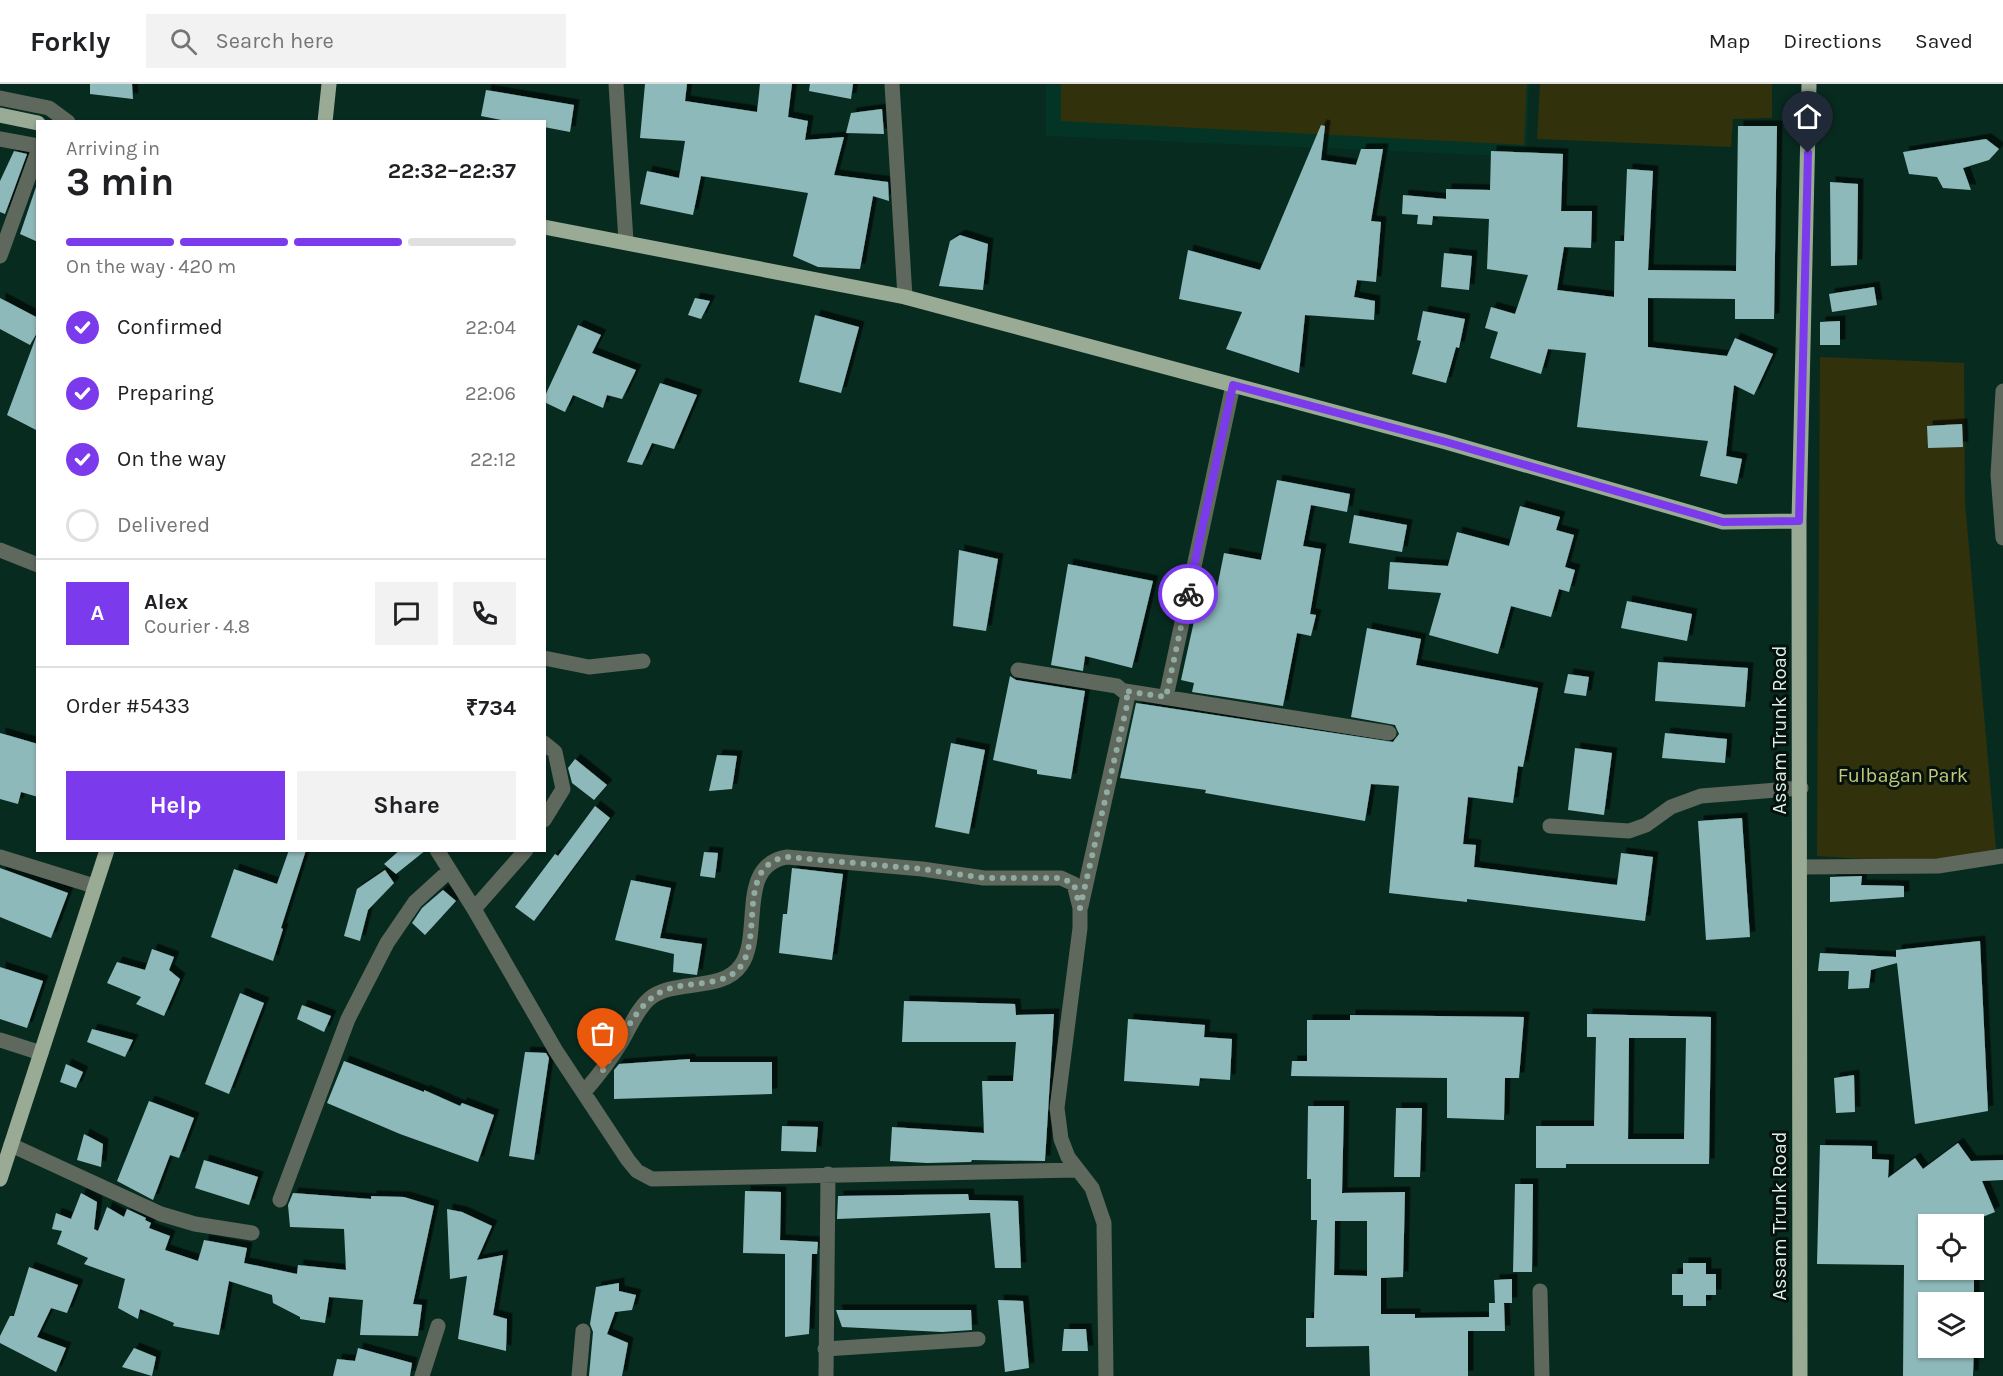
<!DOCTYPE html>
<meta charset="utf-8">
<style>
:root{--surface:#fff;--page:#f2f2f2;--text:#202124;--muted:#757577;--line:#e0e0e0;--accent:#7c3aed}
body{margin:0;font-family:Karla,sans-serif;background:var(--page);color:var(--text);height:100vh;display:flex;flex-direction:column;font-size:22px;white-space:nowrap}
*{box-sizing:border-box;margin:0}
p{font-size:20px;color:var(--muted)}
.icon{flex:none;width:33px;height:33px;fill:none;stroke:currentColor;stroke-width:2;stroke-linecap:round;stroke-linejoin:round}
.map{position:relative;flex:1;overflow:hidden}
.details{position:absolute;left:36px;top:36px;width:510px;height:732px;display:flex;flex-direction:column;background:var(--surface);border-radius:0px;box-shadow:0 2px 4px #0004}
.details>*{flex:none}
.tools{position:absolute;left:1918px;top:1130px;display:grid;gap:12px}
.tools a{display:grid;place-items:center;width:66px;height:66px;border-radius:0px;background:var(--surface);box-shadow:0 2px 4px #0004;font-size:30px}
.pin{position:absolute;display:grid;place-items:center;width:51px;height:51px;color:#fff;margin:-62px -26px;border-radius:50% 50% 50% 0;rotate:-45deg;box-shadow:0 0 6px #0007}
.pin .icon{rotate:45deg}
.courier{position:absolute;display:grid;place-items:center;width:60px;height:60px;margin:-30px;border:4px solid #7c3aed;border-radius:50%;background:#fff;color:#222;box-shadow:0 2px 8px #0007}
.overview em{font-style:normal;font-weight:700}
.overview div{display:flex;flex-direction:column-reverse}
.overview{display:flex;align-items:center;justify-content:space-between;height:102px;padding:0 30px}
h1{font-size:39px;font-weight:700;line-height:45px}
.bar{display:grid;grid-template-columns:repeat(4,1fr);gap:9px 6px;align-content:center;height:72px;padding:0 30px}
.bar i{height:8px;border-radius:4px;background:var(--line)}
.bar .selected{background:var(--accent)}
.bar p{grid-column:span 4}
.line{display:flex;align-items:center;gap:15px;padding:0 30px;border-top:2px solid var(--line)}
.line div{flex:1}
.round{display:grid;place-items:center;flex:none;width:63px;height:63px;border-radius:0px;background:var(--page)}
ol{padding:0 30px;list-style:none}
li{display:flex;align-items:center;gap:18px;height:66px}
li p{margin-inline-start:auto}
li .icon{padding:6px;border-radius:50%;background:var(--accent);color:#fff;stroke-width:4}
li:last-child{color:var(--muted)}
li i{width:33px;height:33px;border:3px solid var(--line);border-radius:50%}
.primary-button{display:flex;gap:12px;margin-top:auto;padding:12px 30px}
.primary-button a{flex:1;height:69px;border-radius:0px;background:var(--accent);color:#fff;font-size:24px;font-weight:700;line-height:69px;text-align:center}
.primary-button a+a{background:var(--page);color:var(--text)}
header{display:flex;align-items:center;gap:36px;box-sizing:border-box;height:84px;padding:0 30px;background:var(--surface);border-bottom:2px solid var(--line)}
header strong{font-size:28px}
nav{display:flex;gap:33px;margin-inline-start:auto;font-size:21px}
.search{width:420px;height:54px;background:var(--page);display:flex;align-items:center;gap:15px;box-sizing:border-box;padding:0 21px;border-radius:0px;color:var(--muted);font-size:22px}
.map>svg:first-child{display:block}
.built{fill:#033425}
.green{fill:#31310c}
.building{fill:#8eb9ba;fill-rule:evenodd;filter:url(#shadow)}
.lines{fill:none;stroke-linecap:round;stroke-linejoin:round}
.minor{stroke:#5f685c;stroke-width:15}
.major{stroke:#99ab94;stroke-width:15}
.done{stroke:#92aba2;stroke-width:6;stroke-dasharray:0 10.8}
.route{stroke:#7c3aed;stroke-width:8}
.labels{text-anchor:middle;stroke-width:6;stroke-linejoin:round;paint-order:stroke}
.street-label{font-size:20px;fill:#ddf0e8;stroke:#04110c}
.park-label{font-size:20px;fill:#c6c77c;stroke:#04110c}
</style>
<header>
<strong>Forkly</strong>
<div class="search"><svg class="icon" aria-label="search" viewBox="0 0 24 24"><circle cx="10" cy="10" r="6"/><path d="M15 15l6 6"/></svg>Search here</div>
<nav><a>Map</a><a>Directions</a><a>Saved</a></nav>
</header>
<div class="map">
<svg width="2003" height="1292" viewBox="0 0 2003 1292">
<defs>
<filter id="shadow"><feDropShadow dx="5.5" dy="-5.5" stdDeviation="0" flood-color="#0009"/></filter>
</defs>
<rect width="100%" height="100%" fill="#082b20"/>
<!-- built -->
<path class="built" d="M 1046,0 L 1529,0 L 1526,73 L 1046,52 Z"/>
<!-- green -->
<path class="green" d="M 1061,0 L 1527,0 L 1524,61 L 1061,37 Z
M 1540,0 L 1772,0 L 1772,34 L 1733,35 L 1731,63 L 1537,55 Z
M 1820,273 L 1964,279 L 1965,418 L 1996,765 L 1926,779 L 1817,772 Z"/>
<!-- building -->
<path class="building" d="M 90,0 L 132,0 L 133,15 L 90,10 Z
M 645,0 L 687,0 L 685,17 L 757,28 L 760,0 L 792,0 L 788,33 L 808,37 L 805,56 L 844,53 L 834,91 L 888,98 L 889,117 L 873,112 L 860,185 L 818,183 L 793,172 L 808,109 L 701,92 L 693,131 L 640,120 L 647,87 L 679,94 L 685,57 L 640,54 Z
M 810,0 L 853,0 L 851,15 L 809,7 Z
M 486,6 L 574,21 L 570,48 L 544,43 L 544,38 L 511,38 L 481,32 Z
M 882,25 L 884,50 L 846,49 L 851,29 Z
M 1321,41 L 1325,42 L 1321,76 L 1356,81 L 1361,65 L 1383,65 L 1371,137 L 1381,138 L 1376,198 L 1357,196 L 1354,213 L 1375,217 L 1374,236 L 1305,231 L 1299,289 L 1226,265 L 1242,228 L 1179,215 L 1188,166 L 1260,186 Z
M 1738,42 L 1777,42 L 1774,235 L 1735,235 L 1735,215 L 1648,214 L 1648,263 L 1727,272 L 1735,254 L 1773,270 L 1754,311 L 1734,301 L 1726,372 L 1742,375 L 1737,400 L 1700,392 L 1708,357 L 1577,343 L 1586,269 L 1548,265 L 1541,290 L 1490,274 L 1498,248 L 1485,244 L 1491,223 L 1515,230 L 1528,191 L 1487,185 L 1489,135 L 1433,132 L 1432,141 L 1417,140 L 1418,131 L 1402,130 L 1403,111 L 1446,115 L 1446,105 L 1490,106 L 1491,67 L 1563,70 L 1561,127 L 1592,127 L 1591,164 L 1564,163 L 1557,206 L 1614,213 L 1615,157 L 1624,157 L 1627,85 L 1653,87 L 1648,186 L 1736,187 Z
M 1986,55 L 1999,65 L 1989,76 L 1963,84 L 1971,106 L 1943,104 L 1937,93 L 1909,90 L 1903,68 Z
M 14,67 L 27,70 L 5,130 L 0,128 L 0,97 Z
M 38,97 L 38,158 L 20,150 Z
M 1830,98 L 1858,100 L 1857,181 L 1831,182 Z
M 960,151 L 988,160 L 983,206 L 939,202 L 950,157 Z
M 1444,169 L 1472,172 L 1469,206 L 1441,203 Z
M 1874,203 L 1877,221 L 1832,228 L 1829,210 Z
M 0,214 L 38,234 L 38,247 L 30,261 L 0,245 Z
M 695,214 L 710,217 L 701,235 L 688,231 Z
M 1423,227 L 1465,235 L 1459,264 L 1456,263 L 1446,299 L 1412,290 L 1421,257 L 1417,256 Z
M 815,231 L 859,243 L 841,309 L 799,298 Z
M 1840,237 L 1840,261 L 1820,261 L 1820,238 Z
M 578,241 L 601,251 L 592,269 L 636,286 L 622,315 L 607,311 L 603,324 L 573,311 L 565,328 L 544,318 L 544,314 Z
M 36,253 L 38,254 L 38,347 L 7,331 Z
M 660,299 L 697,311 L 674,365 L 652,359 L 642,381 L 627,378 Z
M 1962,340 L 1963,363 L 1928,364 L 1927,342 Z
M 1277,396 L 1350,410 L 1347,428 L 1311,421 L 1303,462 L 1321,465 L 1310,530 L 1316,531 L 1311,552 L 1297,549 L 1283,622 L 1192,608 L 1194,599 L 1181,596 L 1200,510 L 1215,514 L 1224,469 L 1261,476 Z
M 1520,422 L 1560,433 L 1556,446 L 1574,451 L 1565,483 L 1575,486 L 1569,508 L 1559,505 L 1551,533 L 1511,522 L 1498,570 L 1429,551 L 1441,509 L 1388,505 L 1390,478 L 1448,482 L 1457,448 L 1509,462 Z
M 1354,431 L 1407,441 L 1402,468 L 1349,459 Z
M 959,466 L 998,475 L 986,547 L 953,542 Z
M 1068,480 L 1153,497 L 1132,584 L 1085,572 L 1083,587 L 1051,581 Z
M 1627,517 L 1692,530 L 1687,557 L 1621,544 Z
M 1367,544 L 1421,555 L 1416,581 L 1538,604 L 1523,683 L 1518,682 L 1513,719 L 1468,713 L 1463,760 L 1476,761 L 1474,783 L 1617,801 L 1621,769 L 1653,773 L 1645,837 L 1467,815 L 1467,818 L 1389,809 L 1399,702 L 1371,700 L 1365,737 L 1205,709 L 1206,706 L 1120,694 L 1136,619 L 1393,658 L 1399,650 L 1395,641 L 1351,633 Z
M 1658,578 L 1748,584 L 1745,623 L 1655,617 Z
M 1568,590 L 1589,593 L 1586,612 L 1564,609 Z
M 1010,592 L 1016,596 L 1085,607 L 1071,695 L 1037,690 L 1037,686 L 993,676 Z
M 0,649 L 38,660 L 38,713 L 21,708 L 18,720 L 0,715 Z
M 1665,649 L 1727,655 L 1725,679 L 1662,674 Z
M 951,659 L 985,666 L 969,750 L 935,743 Z
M 1575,664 L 1612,669 L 1604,731 L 1568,726 Z
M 717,671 L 737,672 L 732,705 L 709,707 Z
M 575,675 L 607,701 L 594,716 L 572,699 L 568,684 Z
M 595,722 L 610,734 L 534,837 L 515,823 L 555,770 L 558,772 Z
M 1742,734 L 1750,853 L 1706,856 L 1698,737 Z
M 289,766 L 306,766 L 281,844 L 283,845 L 273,877 L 211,853 L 234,785 L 277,800 Z
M 400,766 L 426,766 L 396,790 L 384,780 Z
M 704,768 L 718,769 L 715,794 L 700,792 Z
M 0,784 L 68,809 L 51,854 L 0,833 Z
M 792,784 L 843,790 L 832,876 L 779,869 L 783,830 L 787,830 Z
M 385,786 L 394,799 L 368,826 L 360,857 L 344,852 L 357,805 Z
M 1862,792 L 1861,801 L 1904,802 L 1904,813 L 1830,818 L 1830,793 Z
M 631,796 L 671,804 L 660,854 L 702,860 L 697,891 L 673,888 L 674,870 L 615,856 Z
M 443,806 L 456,817 L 425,851 L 412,839 L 422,824 Z
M 1980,857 L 1988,1027 L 1915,1040 L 1897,879 L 1871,886 L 1869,904 L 1848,905 L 1849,887 L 1818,887 L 1820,869 L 1896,873 L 1896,866 Z
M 152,865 L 174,873 L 169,886 L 180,895 L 164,932 L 136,920 L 141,913 L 107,899 L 117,878 L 145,886 Z
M 0,883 L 43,897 L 27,944 L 0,935 Z
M 240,909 L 264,919 L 229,1010 L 205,1000 Z
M 904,917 L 1015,920 L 1016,931 L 1054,930 L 1045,1077 L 972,1076 L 971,1078 L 927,1079 L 890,1077 L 892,1043 L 984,1049 L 982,997 L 1013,997 L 1016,958 L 902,958 Z
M 302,921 L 331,932 L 324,948 L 297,935 Z
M 1587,930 L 1711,933 L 1709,1080 L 1566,1080 L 1566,1084 L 1536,1084 L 1536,1042 L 1594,1042 L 1596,953 L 1587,953 ZM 1629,954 L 1686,954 L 1684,1055 L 1628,1055 Z
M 1350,931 L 1524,933 L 1519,994 L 1505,994 L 1504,1036 L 1447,1034 L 1447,994 L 1291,992 L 1292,977 L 1307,977 L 1307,936 L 1350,936 Z
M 1128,935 L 1205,941 L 1204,953 L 1232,955 L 1230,996 L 1200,994 L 1199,1002 L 1124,997 Z
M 92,945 L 133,956 L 125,973 L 87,958 Z
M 525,968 L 546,969 L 549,974 L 534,1076 L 509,1072 Z
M 690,975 L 690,978 L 772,978 L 772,1010 L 614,1015 L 614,986 L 619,980 Z
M 344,977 L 424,1008 L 424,1006 L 460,1022 L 462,1019 L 494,1031 L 478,1078 L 400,1050 L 327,1019 Z
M 66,980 L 83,988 L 76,1004 L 60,998 Z
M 1854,991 L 1855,1028 L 1836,1029 L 1834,994 Z
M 149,1017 L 194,1034 L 179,1074 L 170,1071 L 153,1116 L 117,1097 Z
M 1308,1022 L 1344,1022 L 1342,1109 L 1405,1108 L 1403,1193 L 1381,1194 L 1381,1230 L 1415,1230 L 1415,1234 L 1489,1233 L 1489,1219 L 1495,1219 L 1494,1196 L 1512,1195 L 1512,1219 L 1504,1219 L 1505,1247 L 1468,1247 L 1468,1292 L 1370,1292 L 1369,1262 L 1306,1263 L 1306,1234 L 1314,1234 L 1317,1136 L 1311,1136 L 1311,1095 L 1307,1095 ZM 1335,1137 L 1367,1137 L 1367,1192 L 1334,1191 Z
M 1396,1024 L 1422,1024 L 1420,1093 L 1394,1093 Z
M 782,1042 L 818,1043 L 816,1068 L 781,1067 Z
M 84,1050 L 103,1060 L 101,1083 L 77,1076 Z
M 1958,1059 L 1971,1077 L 2003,1076 L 2003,1096 L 1982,1097 L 1995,1128 L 1965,1140 L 1929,1140 L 1929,1192 L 1974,1192 L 1974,1218 L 1929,1218 L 1929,1263 L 1974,1263 L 1973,1292 L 1903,1292 L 1904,1181 L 1817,1180 L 1820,1061 L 1872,1062 L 1872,1075 L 1889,1076 L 1888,1094 L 1915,1074 L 1923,1085 Z
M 204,1076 L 258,1093 L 249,1121 L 195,1104 Z
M 1515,1100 L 1533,1100 L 1532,1188 L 1513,1188 Z
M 745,1107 L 781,1108 L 780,1156 L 818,1158 L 817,1170 L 812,1170 L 809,1250 L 785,1253 L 785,1170 L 743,1169 Z
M 81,1109 L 97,1118 L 94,1145 L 98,1147 L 107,1123 L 124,1133 L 127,1125 L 146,1134 L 145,1136 L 151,1139 L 149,1144 L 170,1152 L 165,1166 L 198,1177 L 204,1156 L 247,1164 L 244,1179 L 297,1190 L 298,1181 L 346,1186 L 344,1145 L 290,1143 L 288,1121 L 293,1109 L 371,1115 L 371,1112 L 404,1113 L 434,1122 L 413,1220 L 422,1221 L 418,1252 L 360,1251 L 363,1216 L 329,1213 L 325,1239 L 300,1235 L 300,1233 L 273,1219 L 272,1211 L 229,1197 L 219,1251 L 173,1242 L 174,1239 L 140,1225 L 138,1235 L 118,1224 L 125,1195 L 84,1180 L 88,1174 L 57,1160 L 62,1147 L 52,1145 L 56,1129 L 71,1135 Z
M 968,1110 L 969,1116 L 1018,1117 L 1021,1184 L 995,1184 L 990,1129 L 837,1135 L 838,1112 Z
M 447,1125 L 462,1128 L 492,1142 L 477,1176 L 503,1171 L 493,1231 L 507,1235 L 506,1267 L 458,1255 L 467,1192 L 450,1195 Z
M 1683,1179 L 1706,1179 L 1706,1190 L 1716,1190 L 1716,1211 L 1706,1211 L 1706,1222 L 1683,1222 L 1683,1211 L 1672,1211 L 1672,1190 L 1683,1190 Z
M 29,1183 L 78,1201 L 67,1229 L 51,1224 L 37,1253 L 66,1264 L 56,1288 L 0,1259 L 0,1252 L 10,1232 L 14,1232 Z
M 619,1199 L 619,1207 L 636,1211 L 632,1226 L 615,1228 L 607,1250 L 628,1259 L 622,1292 L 589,1292 L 593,1248 L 590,1240 L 596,1203 Z
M 998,1216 L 1023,1217 L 1029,1284 L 1005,1288 Z
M 836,1226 L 971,1226 L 972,1246 L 942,1248 L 842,1243 Z
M 1064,1245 L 1086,1245 L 1088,1267 L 1062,1267 Z
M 134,1264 L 156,1273 L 152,1292 L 122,1283 Z
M 358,1264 L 412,1279 L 410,1292 L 333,1292 L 337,1275 L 355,1277 Z"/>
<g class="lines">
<!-- minor -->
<path class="minor" d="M 616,0 L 626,157
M 892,0 L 905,213
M 0,14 L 49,24 L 68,38
M 0,55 L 38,62
M 0,172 L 38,67
M 2003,307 L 1998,391 L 2003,454
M 0,466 L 38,481
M 544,574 L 589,583 L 643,577
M 1018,586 L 1117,602 L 1128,611 L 1081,822
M 1125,607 L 1389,649
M 1166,613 L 1233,301
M 544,659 L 555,668 L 563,705 L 544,736
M 1550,742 L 1629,747 L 1646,741 L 1671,723 L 1701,712 L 1801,704
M 437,766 L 474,825 L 556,967 L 628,1076 L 637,1087 L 652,1095 L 1077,1086
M 0,773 L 94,802
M 1801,783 L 1938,782 L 2003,772
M 474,825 L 526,766
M 0,956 L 41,969
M 584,1008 C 598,992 611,975 622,957 C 630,943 637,926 649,915 C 674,894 722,909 741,881 C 763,850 736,781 787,773 L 922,785 L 984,794 L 1061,794 L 1074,800 L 1080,824 L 1080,844 L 1057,1024 L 1061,1055 L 1068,1073 L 1092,1104 L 1104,1139 L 1106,1292
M 11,1061 L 161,1130 L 195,1140 L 252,1149
M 280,1116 L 348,935 L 387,859 L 415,818 L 449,787
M 1540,1207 L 1542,1292
M 825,1265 L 978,1255
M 422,1292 L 438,1242
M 579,1292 L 583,1247
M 826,1292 L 828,1090"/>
<!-- major -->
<path class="major" d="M 0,31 L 38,39
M 325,38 L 329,0
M 544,143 L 905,213 L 1446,358 L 1723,438 L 1799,437
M 0,1095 L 107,766
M 1800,1292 L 1799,437 L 1809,0"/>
</g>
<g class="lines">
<!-- done -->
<path class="done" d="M 603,986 C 619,961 633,924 659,909 C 683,895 723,906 741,882 C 763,851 736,780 787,773 L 922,785 L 984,794 L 1061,794 L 1074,800 L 1080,824 L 1128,617 L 1125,607 L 1166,613 L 1188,510"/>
<!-- route -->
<path class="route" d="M 1188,510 L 1233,301 L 1446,358 L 1723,438 L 1799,437 L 1808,69"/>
</g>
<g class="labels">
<!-- street labels -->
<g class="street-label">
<text transform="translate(1779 646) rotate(-90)" y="7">Assam Trunk Road</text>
<text transform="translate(1779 1132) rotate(-90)" y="7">Assam Trunk Road</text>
</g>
<!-- park labels -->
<g class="park-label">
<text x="1903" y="698">Fulbagan Park</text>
</g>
</g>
</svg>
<div class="tools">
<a><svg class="icon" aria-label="locate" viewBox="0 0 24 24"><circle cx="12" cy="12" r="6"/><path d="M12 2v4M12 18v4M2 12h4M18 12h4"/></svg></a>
<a><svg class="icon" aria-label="layers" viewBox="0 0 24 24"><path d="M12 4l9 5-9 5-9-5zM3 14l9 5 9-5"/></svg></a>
</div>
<div class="pin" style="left:603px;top:986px;background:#ea580c"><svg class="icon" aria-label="bag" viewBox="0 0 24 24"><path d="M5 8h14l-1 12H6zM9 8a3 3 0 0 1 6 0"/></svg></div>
<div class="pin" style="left:1808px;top:69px;background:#1f2937"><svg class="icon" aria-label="home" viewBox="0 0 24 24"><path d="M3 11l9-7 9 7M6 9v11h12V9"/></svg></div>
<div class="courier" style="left:1188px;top:510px"><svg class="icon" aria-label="bike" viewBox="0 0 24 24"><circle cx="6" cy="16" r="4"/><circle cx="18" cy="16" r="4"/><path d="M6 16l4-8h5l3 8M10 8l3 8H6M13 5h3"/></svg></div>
<section class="details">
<div class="overview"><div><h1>3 min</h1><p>Arriving in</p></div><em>22:32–22:37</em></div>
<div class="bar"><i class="selected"></i><i class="selected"></i><i class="selected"></i><i></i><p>On the way · 420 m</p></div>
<ol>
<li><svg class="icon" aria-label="check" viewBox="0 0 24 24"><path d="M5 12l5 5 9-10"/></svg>Confirmed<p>22:04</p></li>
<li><svg class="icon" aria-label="check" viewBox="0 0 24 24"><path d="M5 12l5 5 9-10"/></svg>Preparing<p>22:06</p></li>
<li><svg class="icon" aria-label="check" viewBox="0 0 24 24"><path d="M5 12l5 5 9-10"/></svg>On the way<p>22:12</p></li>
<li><i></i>Delivered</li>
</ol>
<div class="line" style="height:108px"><b class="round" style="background:var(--accent);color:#fff">A</b><div><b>Alex</b><p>Courier · 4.8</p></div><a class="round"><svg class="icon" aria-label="chat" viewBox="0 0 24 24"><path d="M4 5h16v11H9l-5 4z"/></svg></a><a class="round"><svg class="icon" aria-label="phone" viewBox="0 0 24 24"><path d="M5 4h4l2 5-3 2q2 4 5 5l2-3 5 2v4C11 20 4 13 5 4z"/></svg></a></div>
<div class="line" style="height:78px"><div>Order #5433</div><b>₹734</b></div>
<div class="primary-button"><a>Help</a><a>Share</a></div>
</section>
</div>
